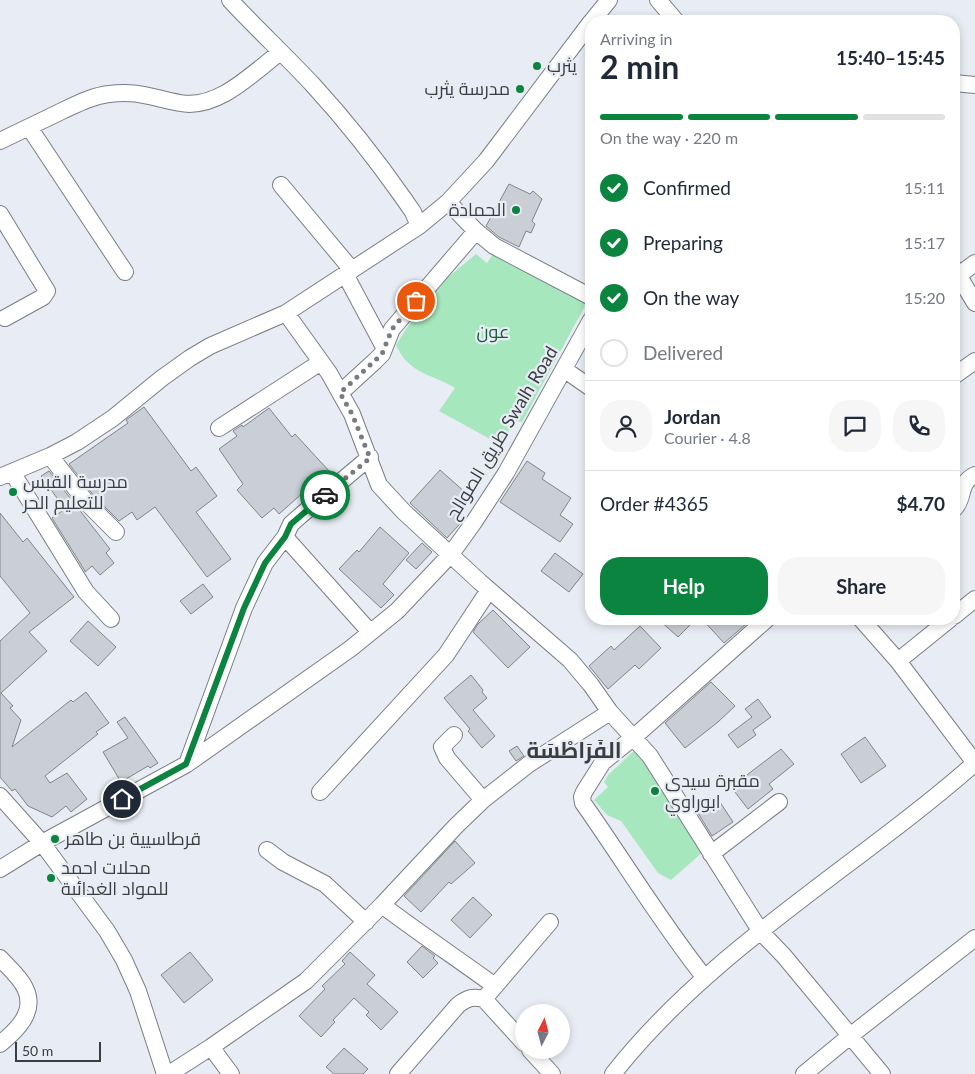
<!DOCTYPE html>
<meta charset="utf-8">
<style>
:root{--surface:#fff;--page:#f6f6f7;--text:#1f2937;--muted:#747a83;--line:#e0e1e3;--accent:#0a843e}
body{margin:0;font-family:Lato,Cairo,sans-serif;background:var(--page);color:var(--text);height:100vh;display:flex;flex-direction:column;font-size:19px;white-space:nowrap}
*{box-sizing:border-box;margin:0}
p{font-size:16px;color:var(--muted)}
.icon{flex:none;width:28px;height:28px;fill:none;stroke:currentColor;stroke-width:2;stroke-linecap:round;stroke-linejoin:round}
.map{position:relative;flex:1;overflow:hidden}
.drawer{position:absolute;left:585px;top:15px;width:375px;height:610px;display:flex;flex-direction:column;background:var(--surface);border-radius:20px;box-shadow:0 2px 8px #0003}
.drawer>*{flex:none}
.needle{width:32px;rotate:6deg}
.tools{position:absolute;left:515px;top:1004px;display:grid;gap:10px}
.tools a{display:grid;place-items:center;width:55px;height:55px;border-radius:50%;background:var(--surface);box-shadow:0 2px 8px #0003;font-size:25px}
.scale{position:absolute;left:15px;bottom:12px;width:86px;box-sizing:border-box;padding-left:5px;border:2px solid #3b3d40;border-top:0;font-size:14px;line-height:18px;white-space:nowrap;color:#3b3d40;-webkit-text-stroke:4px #e8edf5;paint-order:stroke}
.pin{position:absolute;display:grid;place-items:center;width:42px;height:42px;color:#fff;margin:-21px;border:2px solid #fff;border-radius:50%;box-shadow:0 1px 5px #0007}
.courier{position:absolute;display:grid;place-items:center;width:50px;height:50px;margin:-25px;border:4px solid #0a843e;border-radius:50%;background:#fff;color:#222;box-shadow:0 1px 6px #0007}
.summary em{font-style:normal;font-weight:700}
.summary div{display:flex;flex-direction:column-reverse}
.summary{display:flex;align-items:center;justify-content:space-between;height:85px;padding:0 15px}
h1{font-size:32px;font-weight:700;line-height:38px}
.bar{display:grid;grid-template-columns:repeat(4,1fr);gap:8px 5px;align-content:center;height:60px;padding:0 15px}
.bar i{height:6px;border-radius:4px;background:var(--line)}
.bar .on{background:var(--accent)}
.bar p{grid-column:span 4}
.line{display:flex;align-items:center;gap:12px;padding:0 15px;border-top:1px solid var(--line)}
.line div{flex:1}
.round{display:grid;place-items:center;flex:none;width:52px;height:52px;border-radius:20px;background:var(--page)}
ol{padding:0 15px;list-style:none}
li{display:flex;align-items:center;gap:15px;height:55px}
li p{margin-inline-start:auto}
li .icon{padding:5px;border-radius:50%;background:var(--accent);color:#fff;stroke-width:4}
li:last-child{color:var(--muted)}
li i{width:28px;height:28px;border:2px solid var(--line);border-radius:50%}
.primary-button{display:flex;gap:10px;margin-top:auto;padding:10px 15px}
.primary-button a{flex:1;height:58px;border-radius:20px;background:var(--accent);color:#fff;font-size:20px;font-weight:700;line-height:58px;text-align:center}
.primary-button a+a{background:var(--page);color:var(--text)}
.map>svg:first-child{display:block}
.green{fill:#a7e7be}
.building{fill:#cacfd6;stroke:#80848b}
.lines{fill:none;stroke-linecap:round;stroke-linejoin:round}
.minor-casing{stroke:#797e84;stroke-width:18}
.minor{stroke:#fff;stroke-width:16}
.done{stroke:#787b7f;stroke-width:5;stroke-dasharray:0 9}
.route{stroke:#0a843e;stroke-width:6}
.poi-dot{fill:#0a843e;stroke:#e8edf5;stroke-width:2}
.labels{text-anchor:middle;stroke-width:4.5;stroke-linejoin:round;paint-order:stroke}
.poi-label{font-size:18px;fill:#3b3d40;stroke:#e8edf5;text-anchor:start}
.park-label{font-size:18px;fill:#165d39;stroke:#e8edf5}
.street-label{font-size:18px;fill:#3b3d40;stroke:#e8edf5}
.district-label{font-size:22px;font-weight:bold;fill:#3b3d40;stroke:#e8edf5}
</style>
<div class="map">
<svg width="975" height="1074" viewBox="0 0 975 1074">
<rect width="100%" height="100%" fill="#e8edf5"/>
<!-- green -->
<path class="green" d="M 476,254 L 487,263 L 493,254 L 501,258 L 586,304 L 522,422 L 515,421 L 501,445 L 439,411 L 455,388 C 430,373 409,374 396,345 L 406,329 L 446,279 Z
M 636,749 L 705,850 L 671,880 L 658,873 L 621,821 L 607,815 L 594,800 L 608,787 L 604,782 L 609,774 Z"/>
<!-- building -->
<path class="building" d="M 509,184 L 530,194 L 533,191 L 542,199 L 532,221 L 535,224 L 531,233 L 526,231 L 519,247 L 499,237 L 486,226 Z
M 144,407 L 191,471 L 196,467 L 217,496 L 196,512 L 231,559 L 207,577 L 155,507 L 137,520 L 132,512 L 119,521 L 94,496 L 69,464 L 128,423 L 126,420 Z
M 269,408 L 292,437 L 295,434 L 330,472 L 308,492 L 306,490 L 279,514 L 274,508 L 262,518 L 237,490 L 243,484 L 219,449 L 237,436 L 233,431 L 242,425 L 243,427 Z
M 527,461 L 545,473 L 542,479 L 571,498 L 560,515 L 573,524 L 560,542 L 500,502 Z
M 440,470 L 466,493 L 454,506 L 466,517 L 447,538 L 410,503 Z
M 49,471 L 110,549 L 106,553 L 114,563 L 100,575 L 92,566 L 85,572 L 85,571 L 52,518 L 65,509 L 41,476 Z
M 0,513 L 23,542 L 27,538 L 74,597 L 29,632 L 47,651 L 1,693 L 13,706 L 10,708 L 21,720 L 12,747 L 71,700 L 73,702 L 86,692 L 109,723 L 96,732 L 98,734 L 45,776 L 50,783 L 67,773 L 87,799 L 71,812 L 66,806 L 52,817 L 28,806 L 15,789 L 12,791 L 0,777 L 0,641 L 30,613 L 0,576 Z
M 380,527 L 409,553 L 383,584 L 394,595 L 381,608 L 339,569 L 357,550 L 359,552 Z
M 422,543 L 432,552 L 416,569 L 406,560 Z
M 555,553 L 583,574 L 569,592 L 541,571 Z
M 203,584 L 213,597 L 191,614 L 180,601 Z
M 493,610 L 530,647 L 508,668 L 473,632 L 478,624 Z
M 658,619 L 696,619 L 678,637 Z
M 702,619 L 752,619 L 724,643 Z
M 88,621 L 116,647 L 98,666 L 70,641 Z
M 640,626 L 661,648 L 639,669 L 635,665 L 608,689 L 589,666 L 611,646 L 614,650 Z
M 471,675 L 483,690 L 482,692 L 487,698 L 473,710 L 495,736 L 482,748 L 468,731 L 470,729 L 444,698 Z
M 711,682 L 735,706 L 718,722 L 685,748 L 665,723 Z
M 758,699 L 771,717 L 753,730 L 756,735 L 738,748 L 728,735 L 752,717 L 745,709 Z
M 125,717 L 158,763 L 150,768 L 148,766 L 121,782 L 103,752 L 128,738 L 117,722 Z
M 865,737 L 886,766 L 861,783 L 841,754 Z
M 517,746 L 524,756 L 516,761 L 509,751 Z
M 781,749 L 794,764 L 769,784 L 773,789 L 748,809 L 731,787 Z
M 718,799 L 733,822 L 712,836 L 698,813 Z
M 455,841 L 475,863 L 451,884 L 449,882 L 421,912 L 404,896 Z
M 473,897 L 492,915 L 470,938 L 451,920 Z
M 422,946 L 435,956 L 433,958 L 438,963 L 423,978 L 407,962 Z
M 190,952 L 213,980 L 184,1003 L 161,975 Z
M 350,952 L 375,975 L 367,984 L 398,1012 L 381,1030 L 366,1015 L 369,1012 L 354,998 L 333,1020 L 335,1022 L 321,1037 L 299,1016 L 325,989 L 322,986 L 345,964 L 342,961 Z
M 344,1048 L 368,1069 L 363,1074 L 334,1074 L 326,1067 Z"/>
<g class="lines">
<!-- minor casing -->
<g class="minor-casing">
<path id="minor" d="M 230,0 C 257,29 286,56 313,85 C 346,121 376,159 404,199 L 413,212 L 419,226
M 658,0 L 676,21
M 592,21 L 609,0
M 954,83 L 975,85
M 29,127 L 125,272
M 0,141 C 21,131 41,121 62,111 C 77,104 92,96 109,94 C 137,90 153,98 180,103 C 217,110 252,74 279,53
M 281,185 L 352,270
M 448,202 L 476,231 L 494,246 L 591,297
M 0,214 L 47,291 L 43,297 L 5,318
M 954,268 L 975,303
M 345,274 L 384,347
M 959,275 L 975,263
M 286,313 L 329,373 L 352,414 L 379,485 L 404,512 L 480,582 L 570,660 L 591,685 L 610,712 L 650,756 L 761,932 L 784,956 L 882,1074
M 565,370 L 591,388
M 954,376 L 975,361
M 340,393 L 375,361 L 382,354 L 392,329 L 476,231
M 219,428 L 321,362
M 50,456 L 87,503 L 116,532
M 370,457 L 300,516 L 291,524 L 285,537 L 370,632
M 12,472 L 86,592 L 111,619
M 0,477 L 50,456 L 77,442 L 113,418 L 162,378 L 190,358 L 210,346 L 286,313 L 419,226 L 448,202 L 486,161 L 591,22
M 954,509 C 966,497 957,484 975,475
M 954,616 L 975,599
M 861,619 L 898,661 L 975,763
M 898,661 L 950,619
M 454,735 L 442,747 L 447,758 L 483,800
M 187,764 L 244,608 L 265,563 L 285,537
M 320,792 L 446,655 L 489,590
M 0,796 L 42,843 L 107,931 L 124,960 L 138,991 L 165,1074
M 267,850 L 283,862 L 325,884 L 366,922
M 711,854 L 779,802
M 0,869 L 42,843 L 187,764 L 350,649 L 397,611 L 451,554 L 474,522 L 506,473 L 591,320
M 382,905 C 419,933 458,959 495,986
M 0,958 C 8,967 20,977 25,988 C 37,1012 16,1031 0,1044
M 705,978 C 661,923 624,861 583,803 L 582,797 L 584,792 L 603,762 L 634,737 L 767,619
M 484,999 L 524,1043
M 211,1047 L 231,1074
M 530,1050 L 552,1074
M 169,1074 L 211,1047 L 306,981 L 382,905 L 456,826 L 483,800 L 529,764 L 610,712
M 398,1074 L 458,1005 C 467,998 473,996 484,999 L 550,922
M 613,1074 C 710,950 857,867 975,763
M 804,1074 L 850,1036 L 975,938"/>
</g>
<!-- minor -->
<use href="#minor" class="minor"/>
</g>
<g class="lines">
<!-- done -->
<path class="done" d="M 325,495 L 370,458 L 352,414 L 340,393 L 382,354 L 392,329 L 416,301"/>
<!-- route -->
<path class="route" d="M 122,799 L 186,764 L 244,608 L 265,563 L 285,537 L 291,524 L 325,495"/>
</g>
<!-- markers -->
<g class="poi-dot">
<circle cx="537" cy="66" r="5"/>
<circle cx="520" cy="89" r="5"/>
<circle cx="516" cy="210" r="5"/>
<circle cx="13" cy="492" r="5"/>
<circle cx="655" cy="791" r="5"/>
<circle cx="55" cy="839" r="5"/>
<circle cx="51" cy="878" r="5"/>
</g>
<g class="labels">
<!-- poi labels -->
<g class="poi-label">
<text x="547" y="72">يثرب</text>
<text x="510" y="95" text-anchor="end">مدرسة يثرب</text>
<text x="506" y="216" text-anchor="end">الحمادة</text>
<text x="23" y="488">مدرسة القبس<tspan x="23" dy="21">للتعليم الحر</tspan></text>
<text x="665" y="787">مقبرة سيدى<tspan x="665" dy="21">ابوراوي</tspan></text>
<text x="65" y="845">قرطاسيية بن طاهر</text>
<text x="61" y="874">محلات احمد<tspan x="61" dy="21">للمواد الغدائىة</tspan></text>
</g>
<!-- park labels -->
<g class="park-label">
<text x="493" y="338">عون</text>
</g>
<!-- street labels -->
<g class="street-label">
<text transform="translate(502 433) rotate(-59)" y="6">طريق الصوالح Swalh Road</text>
</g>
<!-- district labels -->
<g class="district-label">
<text x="574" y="758">الفَرَاطْسَة</text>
</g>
</g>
</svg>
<div class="tools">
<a><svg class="needle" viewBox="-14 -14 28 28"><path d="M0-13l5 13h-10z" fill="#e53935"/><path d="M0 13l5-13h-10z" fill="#747a83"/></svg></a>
</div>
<div class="scale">50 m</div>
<div class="pin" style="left:416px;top:301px;background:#ea580c"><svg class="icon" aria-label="bag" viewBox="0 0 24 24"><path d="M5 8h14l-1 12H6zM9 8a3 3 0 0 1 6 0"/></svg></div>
<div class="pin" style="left:122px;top:799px;background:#1f2937"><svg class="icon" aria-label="home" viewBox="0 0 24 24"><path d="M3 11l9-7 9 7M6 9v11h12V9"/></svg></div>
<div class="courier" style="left:325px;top:495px"><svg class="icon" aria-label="car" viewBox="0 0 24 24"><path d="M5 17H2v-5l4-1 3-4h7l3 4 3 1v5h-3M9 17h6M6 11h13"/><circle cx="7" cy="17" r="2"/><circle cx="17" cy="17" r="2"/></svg></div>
<section class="drawer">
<div class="summary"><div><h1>2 min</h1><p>Arriving in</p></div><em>15:40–15:45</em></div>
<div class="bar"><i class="on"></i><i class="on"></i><i class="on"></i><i></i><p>On the way · 220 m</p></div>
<ol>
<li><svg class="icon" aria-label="check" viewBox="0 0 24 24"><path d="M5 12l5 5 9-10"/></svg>Confirmed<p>15:11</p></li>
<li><svg class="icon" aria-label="check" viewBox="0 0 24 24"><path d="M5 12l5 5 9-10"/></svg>Preparing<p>15:17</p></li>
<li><svg class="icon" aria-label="check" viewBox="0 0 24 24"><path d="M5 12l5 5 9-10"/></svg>On the way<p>15:20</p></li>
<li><i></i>Delivered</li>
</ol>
<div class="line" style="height:90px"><a class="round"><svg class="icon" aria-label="person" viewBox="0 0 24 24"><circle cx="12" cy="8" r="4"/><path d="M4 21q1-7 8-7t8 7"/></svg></a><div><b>Jordan</b><p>Courier · 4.8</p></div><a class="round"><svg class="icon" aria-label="chat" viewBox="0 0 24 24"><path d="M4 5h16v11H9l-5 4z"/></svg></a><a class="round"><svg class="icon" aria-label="phone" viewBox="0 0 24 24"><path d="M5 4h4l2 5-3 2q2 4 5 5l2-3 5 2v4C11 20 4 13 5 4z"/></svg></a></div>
<div class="line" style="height:65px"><div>Order #4365</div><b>$4.70</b></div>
<div class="primary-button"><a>Help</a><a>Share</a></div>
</section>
</div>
